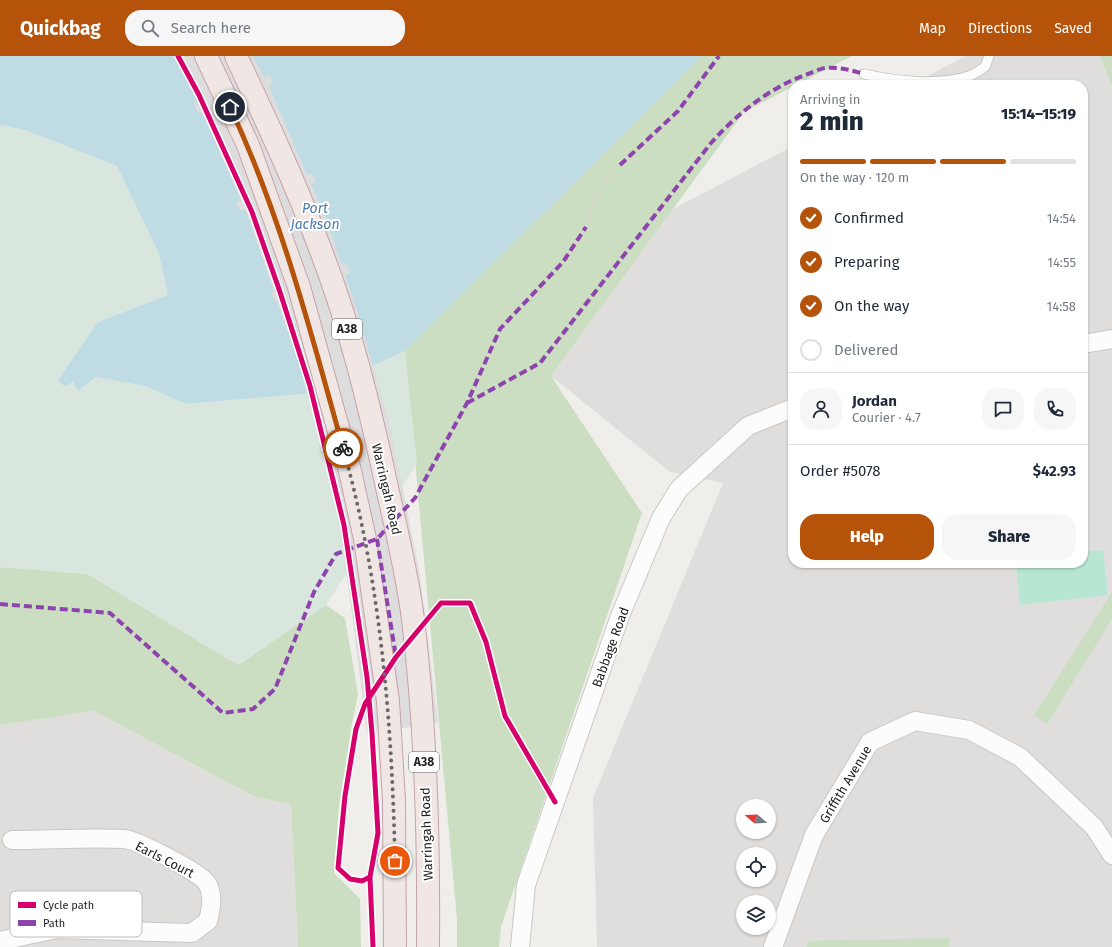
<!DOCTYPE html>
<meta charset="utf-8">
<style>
:root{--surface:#fff;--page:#f6f6f7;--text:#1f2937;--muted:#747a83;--line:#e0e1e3;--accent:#b45309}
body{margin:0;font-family:"Fira Sans",sans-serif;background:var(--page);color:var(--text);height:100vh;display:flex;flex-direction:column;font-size:15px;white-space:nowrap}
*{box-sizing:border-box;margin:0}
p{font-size:13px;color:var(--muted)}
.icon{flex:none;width:22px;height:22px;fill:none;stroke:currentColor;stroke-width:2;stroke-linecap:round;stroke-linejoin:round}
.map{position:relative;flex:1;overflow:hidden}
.sheet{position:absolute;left:788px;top:24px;width:300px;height:488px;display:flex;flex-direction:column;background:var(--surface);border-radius:16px;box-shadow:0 1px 3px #0004}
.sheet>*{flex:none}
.needle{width:26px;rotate:289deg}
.controls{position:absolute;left:736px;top:743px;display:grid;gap:8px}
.controls a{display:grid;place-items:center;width:40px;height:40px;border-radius:50%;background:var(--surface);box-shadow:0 1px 3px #0004;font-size:20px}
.pin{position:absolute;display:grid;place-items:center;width:34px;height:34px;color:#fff;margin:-17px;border:2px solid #fff;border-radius:50%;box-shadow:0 1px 4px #0007}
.courier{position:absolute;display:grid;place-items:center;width:40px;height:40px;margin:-20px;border:3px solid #b45309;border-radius:50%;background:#fff;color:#222;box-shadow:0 1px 5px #0007}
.summary em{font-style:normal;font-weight:800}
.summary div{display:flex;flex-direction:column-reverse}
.summary{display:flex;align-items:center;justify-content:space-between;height:68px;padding:0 12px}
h1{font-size:26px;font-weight:800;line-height:30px}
.bar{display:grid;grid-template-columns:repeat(4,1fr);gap:6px 4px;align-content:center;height:48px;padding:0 12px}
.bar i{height:5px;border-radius:3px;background:var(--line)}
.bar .selected{background:var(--accent)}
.bar p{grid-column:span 4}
.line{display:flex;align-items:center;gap:10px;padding:0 12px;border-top:1px solid var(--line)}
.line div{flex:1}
.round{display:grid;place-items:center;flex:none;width:42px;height:42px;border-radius:16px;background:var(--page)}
ol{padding:0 12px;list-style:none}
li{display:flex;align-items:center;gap:12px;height:44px}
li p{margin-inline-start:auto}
li .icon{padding:4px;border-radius:50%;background:var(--accent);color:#fff;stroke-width:4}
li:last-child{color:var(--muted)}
li i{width:22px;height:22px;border:2px solid var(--line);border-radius:50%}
.primary-button{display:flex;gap:8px;margin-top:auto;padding:8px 12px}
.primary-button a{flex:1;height:46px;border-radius:16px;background:var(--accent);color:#fff;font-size:16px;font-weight:800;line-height:46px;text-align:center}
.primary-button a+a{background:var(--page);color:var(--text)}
header{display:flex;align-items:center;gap:24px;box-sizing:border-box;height:56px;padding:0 20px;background:var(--accent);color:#fff}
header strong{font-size:19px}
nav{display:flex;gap:22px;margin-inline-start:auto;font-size:14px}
.search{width:280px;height:36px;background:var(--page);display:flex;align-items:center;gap:10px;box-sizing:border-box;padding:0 14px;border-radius:16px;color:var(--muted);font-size:15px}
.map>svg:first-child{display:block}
.residential{fill:#dfdedc;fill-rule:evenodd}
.forest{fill:#cbdec1}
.wetland{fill:#d9e6de}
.pitch{fill:#b7e6d2}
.water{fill:#bfdbe3}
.pier{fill:#dedddd}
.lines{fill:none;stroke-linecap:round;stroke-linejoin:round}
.service-casing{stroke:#c9c8c7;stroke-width:11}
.minor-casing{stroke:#c9c8c7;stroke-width:20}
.trunk-casing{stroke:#c5a2ac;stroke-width:24}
.path{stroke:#dccecd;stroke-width:2.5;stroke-dasharray:2 2;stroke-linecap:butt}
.service{stroke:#fdfcfc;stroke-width:9}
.minor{stroke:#fdfcfc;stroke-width:18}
.trunk{stroke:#f0e6e4;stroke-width:22}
.quiet{stroke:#8e44ad;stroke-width:4;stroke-dasharray:8 4;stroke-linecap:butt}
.cycleway-casing{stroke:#fff;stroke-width:8}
.cycleway{stroke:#d6006c;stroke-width:5}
.done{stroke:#6a6968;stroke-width:4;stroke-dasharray:0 7.2}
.route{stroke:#b45309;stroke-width:5}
.labels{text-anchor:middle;stroke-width:4;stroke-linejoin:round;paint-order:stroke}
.shield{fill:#fff;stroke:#646464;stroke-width:1}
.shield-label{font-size:12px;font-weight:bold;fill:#222}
.street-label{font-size:13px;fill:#222;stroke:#fff}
.water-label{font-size:14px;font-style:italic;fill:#4a7aab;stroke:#fff}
.key{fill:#fff;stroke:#bdbdbd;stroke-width:1}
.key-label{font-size:11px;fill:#222}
</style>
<header>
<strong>Quickbag</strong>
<div class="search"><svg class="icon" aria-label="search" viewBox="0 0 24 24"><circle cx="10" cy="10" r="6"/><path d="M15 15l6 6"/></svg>Search here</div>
<nav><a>Map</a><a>Directions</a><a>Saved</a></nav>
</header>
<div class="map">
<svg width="1112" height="891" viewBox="0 0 1112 891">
<rect width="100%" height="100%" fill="#f0eeeb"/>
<!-- residential -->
<path class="residential" d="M 966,0 L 1112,0 L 1112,891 L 597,891 L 593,742 L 723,427 L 670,416 L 551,320 L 673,153 L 793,90 L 793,507 L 1083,507 L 1083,29 L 910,29 ZM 743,750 L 769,750 L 769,776 L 743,776 ZM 743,798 L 769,798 L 769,824 L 743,824 ZM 743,846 L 769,846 L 769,872 L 743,872 Z
M 94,655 L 253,740 L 291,749 L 298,891 L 0,891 L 0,669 Z"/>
<!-- forest -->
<path class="forest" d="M 702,0 L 852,0 L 744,56 L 551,320 L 642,457 L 501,871 L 499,891 L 457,891 L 457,864 L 405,295 Z
M 1100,0 L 1112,0 L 1112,30 Z
M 0,511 L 88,518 L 238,609 L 326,549 L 345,562 L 358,638 L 352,667 L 339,750 L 334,817 L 360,843 L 361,891 L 298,891 L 291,749 L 253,740 L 94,655 L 0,669 Z
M 1112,536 L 1112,563 L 1047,668 L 1034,659 Z
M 950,882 L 949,891 L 806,891 L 809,885 Z"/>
<!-- wetland -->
<path class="wetland" d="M 0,69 L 25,74 L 117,110 L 159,198 L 168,239 L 98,266 L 73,326 L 78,334 L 96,321 L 145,330 L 186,348 L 314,337 L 405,295 L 417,408 L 326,549 L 238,609 L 88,518 L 0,511 Z"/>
<!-- pitch -->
<path class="pitch" d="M 1103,494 L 1108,539 L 1020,549 L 1016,507 L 1083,507 L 1083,496 Z"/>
<!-- water -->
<path class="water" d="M 0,0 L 702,0 L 405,295 L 314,337 L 186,348 L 145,330 L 96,321 L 78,335 L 73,326 L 64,330 L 58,324 L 98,266 L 168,239 L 159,198 L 117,110 L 25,74 L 0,69 Z"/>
<!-- pier -->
<path class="pier" d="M 174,0 L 253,0 L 264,21 L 270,19 L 273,28 L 269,30 L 307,119 L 312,117 L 315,126 L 311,128 L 325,160 L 342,209 L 347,208 L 350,217 L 345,219 L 355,248 L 391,373 L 420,519 L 438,667 L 367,677 L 352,558 L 335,441 L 300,310 L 277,245 L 275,245 L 271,237 L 274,235 L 247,158 L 245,153 L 240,155 L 236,146 L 241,144 L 202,56 L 198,57 L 194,48 L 198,46 Z"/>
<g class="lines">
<!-- service casing -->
<g class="service-casing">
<path id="service" d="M 864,18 C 894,25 940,30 969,20 C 974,18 980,14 985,11 L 989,0"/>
</g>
<!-- minor casing -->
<g class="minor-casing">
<path id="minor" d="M 1083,288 L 1112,283
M 0,885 L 56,873 L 192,877 L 208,865 C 211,853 214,839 207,827 C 201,817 137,784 124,783 C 89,781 48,784 12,784
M 520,891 L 526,829 L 620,560 L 661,462 L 679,433 L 748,370 L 793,352
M 773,891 L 814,779 L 870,686 L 915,665 L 969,674 L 1020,701 L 1094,771 L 1112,799"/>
</g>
<!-- trunk casing -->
<g class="trunk-casing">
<path id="trunk" d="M 206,0 L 248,89 L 299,231 L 350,415 L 365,483 L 388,645 L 394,744 L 395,891
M 236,0 C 266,64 296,128 321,195 C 350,270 369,348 386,427 C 396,472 407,517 413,563 C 426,671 429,782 428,891"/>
</g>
<!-- path -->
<path class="path" d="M 586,171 L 599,131 L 620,109"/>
<!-- service -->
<use href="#service" class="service"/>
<!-- minor -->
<use href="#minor" class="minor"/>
<!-- trunk -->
<use href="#trunk" class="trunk"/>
<!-- quiet -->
<path class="quiet" d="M 620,109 L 678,55 L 719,0
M 467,347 L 540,307 L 711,87 C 737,58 770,31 808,18 C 813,16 819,13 825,12 C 839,11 851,14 864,18
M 377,483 L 396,601
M 0,548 L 110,557 L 223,657 L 253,653 L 275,633 L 314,536 L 336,498 L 377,483 L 415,442 L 467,347 L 500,273 L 563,206 L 586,171"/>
<!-- cycleway casing -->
<g class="cycleway-casing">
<path id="cycleway" d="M 178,0 L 199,39 L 252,156 L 280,236 L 310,330 L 344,469 L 367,621 L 372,677 L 378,777 L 370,821 L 362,825 L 350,823 L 338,812 L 345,740 L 356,673 L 365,648 L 396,601 L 441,547 L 470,547 L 486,586 L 505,660 L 555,746
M 370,821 L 373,891"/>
</g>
<!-- cycleway -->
<use href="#cycleway" class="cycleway"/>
</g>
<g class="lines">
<!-- done -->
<path class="done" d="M 343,392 C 381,526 392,667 395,805"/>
<!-- route -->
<path class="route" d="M 230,51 C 281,160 311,276 343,392"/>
</g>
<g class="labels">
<!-- shield labels -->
<g class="shield">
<rect x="332" y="263" width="30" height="20" rx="3"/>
<rect x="409" y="696" width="30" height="20" rx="3"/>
</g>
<g class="shield-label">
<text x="347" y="277">A38</text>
<text x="424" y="710">A38</text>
</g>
<!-- street labels -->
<g class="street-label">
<text transform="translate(387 433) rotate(77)" y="5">Warringah Road</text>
<text transform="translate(610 591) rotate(-70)" y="5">Babbage Road</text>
<text transform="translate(845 728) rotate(-59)" y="5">Griffith Avenue</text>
<text transform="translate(426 778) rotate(-92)" y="5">Warringah Road</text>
<text transform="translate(165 803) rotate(27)" y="5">Earls Court</text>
</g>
<!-- water labels -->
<g class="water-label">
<text x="315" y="157">Port<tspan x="315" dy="16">Jackson</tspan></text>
</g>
</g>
<!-- legend -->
<rect x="10" y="835" width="132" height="46" rx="6" class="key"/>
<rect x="18" y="846" width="18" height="6" fill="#d6006c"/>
<rect x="18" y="864" width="18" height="6" fill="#8e44ad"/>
<g class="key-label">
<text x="43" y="853">Cycle path</text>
<text x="43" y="871">Path</text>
</g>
</svg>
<div class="controls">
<a><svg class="needle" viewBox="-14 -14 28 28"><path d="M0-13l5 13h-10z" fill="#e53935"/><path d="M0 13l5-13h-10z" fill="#747a83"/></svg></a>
<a><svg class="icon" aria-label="locate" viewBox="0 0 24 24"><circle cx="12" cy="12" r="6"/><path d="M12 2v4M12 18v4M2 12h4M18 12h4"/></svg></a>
<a><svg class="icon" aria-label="layers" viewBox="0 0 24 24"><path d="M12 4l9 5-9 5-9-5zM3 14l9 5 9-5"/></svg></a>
</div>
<div class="pin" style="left:395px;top:805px;background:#ea580c"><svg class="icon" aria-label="bag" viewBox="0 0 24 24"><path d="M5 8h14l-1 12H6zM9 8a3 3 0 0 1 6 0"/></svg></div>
<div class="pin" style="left:230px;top:51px;background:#1f2937"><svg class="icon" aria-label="home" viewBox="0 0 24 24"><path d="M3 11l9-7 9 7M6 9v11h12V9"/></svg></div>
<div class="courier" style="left:343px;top:392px"><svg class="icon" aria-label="bike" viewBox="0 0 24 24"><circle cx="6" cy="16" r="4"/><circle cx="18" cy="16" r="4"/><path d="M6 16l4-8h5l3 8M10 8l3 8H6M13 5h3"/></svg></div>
<section class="sheet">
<div class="summary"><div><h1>2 min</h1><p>Arriving in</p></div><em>15:14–15:19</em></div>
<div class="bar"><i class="selected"></i><i class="selected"></i><i class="selected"></i><i></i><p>On the way · 120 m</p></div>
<ol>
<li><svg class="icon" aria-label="check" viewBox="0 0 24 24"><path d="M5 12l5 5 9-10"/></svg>Confirmed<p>14:54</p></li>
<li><svg class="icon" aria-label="check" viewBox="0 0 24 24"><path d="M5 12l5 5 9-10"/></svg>Preparing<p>14:55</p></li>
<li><svg class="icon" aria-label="check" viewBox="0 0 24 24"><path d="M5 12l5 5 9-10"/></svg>On the way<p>14:58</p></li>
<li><i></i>Delivered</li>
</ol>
<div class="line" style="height:72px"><a class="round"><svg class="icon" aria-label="person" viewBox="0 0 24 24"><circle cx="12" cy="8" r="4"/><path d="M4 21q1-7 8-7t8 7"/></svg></a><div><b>Jordan</b><p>Courier · 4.7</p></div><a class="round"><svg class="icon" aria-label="chat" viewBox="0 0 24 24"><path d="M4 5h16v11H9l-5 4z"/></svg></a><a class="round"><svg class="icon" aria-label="phone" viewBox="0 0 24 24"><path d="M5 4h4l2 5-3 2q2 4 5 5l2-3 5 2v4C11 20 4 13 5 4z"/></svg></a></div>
<div class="line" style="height:52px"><div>Order #5078</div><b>$42.93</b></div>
<div class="primary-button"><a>Help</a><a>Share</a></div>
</section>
</div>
